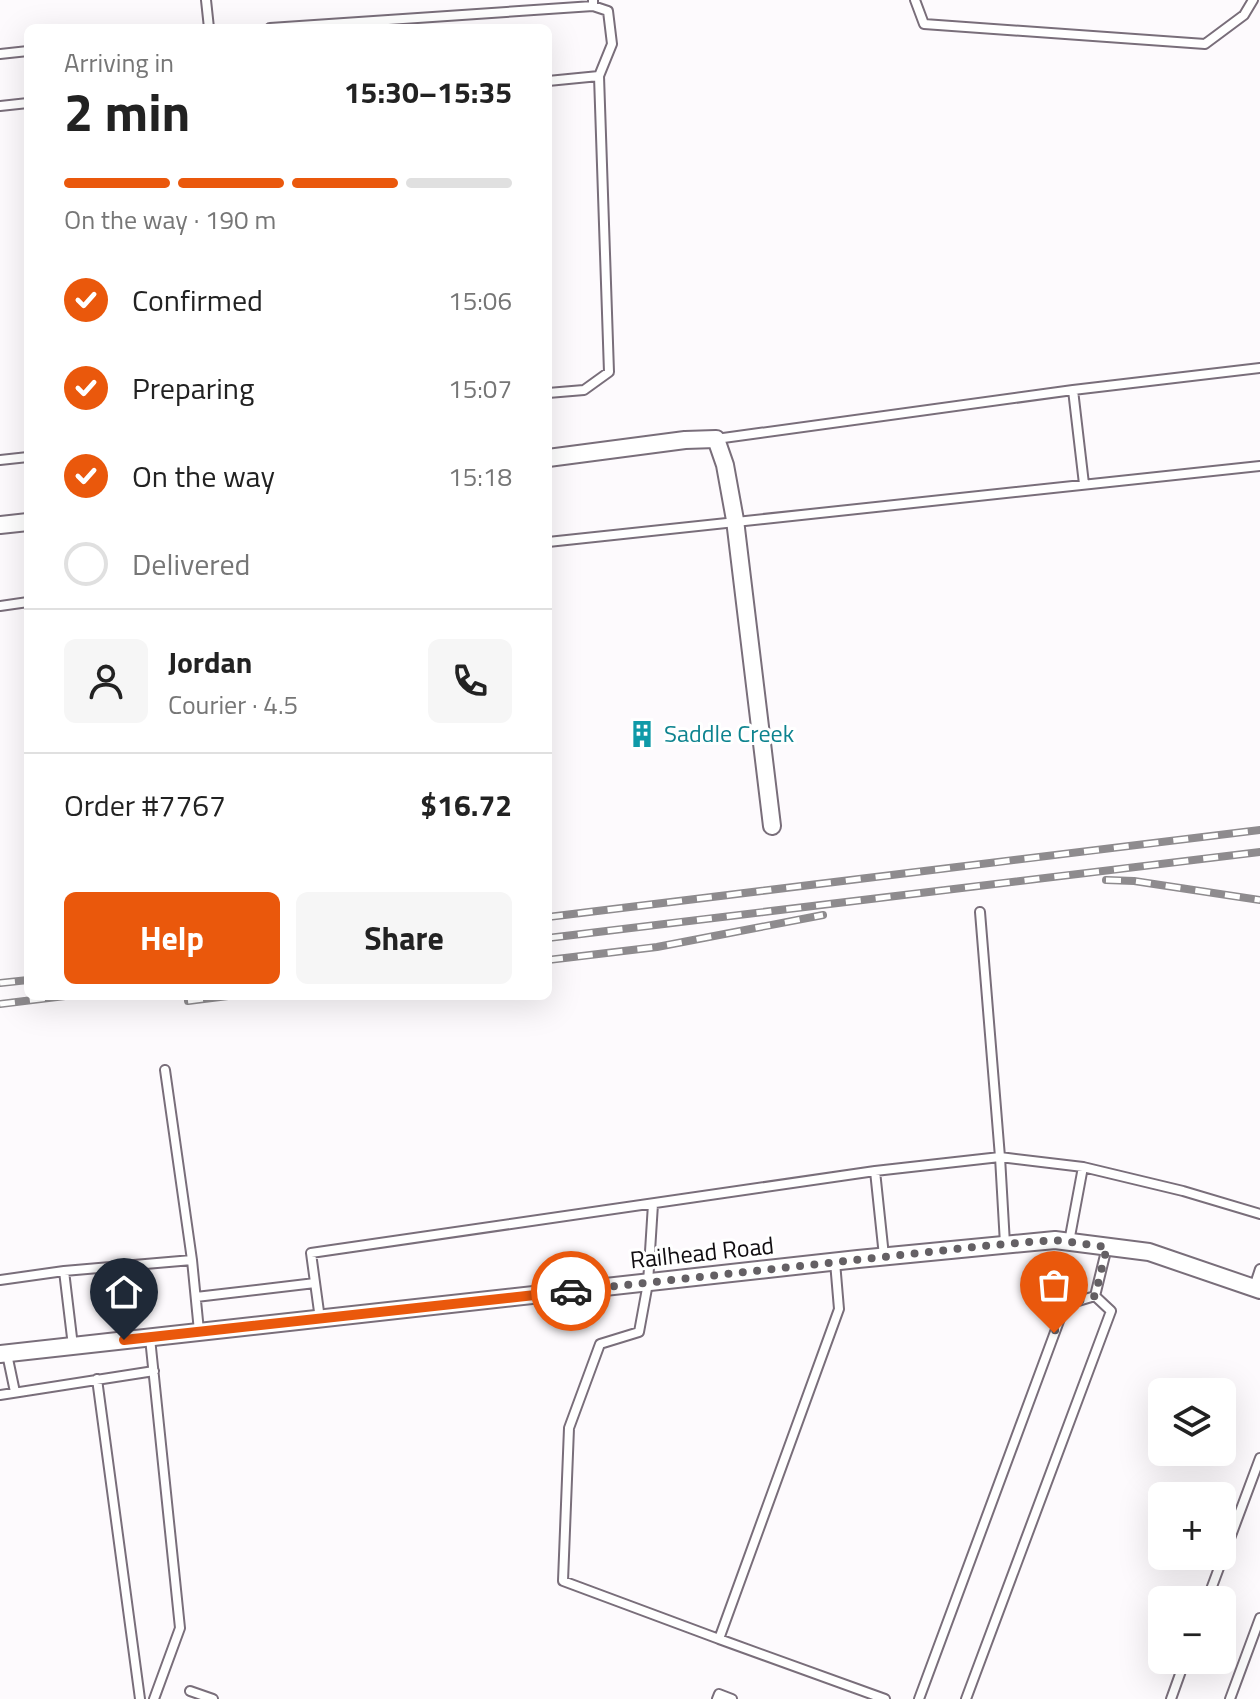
<!DOCTYPE html>
<meta charset="utf-8">
<style>
:root{--surface:#fff;--page:#f6f6f6;--text:#222;--muted:#767676;--line:#e0e0e0;--accent:#ea580c}
body{margin:0;font-family:"Titillium Web",sans-serif;background:var(--page);color:var(--text);height:100vh;display:flex;flex-direction:column;font-size:30px;white-space:nowrap}
*{box-sizing:border-box;margin:0}
p{font-size:26px;color:var(--muted)}
.icon{flex:none;width:44px;height:44px;fill:none;stroke:currentColor;stroke-width:2;stroke-linecap:round;stroke-linejoin:round}
.map{position:relative;flex:1;overflow:hidden}
.panel{position:absolute;left:24px;top:24px;width:528px;height:976px;display:flex;flex-direction:column;background:var(--surface);border-radius:12px;box-shadow:0 8px 32px #0002}
.panel>*{flex:none}
.fabs{position:absolute;left:1148px;top:1378px;display:grid;gap:16px}
.fabs a{display:grid;place-items:center;width:88px;height:88px;border-radius:12px;background:var(--surface);box-shadow:0 8px 32px #0002;font-size:40px}
.pin{position:absolute;display:grid;place-items:center;width:68px;height:68px;color:#fff;margin:-82px -34px;border-radius:50% 50% 50% 0;rotate:-45deg;box-shadow:0 0 8px #0007}
.pin .icon{rotate:45deg}
.courier{position:absolute;display:grid;place-items:center;width:80px;height:80px;margin:-40px;border:6px solid #ea580c;border-radius:50%;background:#fff;color:#222;box-shadow:0 2px 10px #0007}
.overview em{font-style:normal;font-weight:700}
.overview div{display:flex;flex-direction:column-reverse}
.overview{display:flex;align-items:center;justify-content:space-between;height:136px;padding:0 40px}
h1{font-size:52px;font-weight:700;line-height:60px}
.bar{display:grid;grid-template-columns:repeat(4,1fr);gap:12px 8px;align-content:center;height:96px;padding:0 40px}
.bar i{height:10px;border-radius:6px;background:var(--line)}
.bar .current{background:var(--accent)}
.bar p{grid-column:span 4}
.line{display:flex;align-items:center;gap:20px;padding:0 40px;border-top:2px solid var(--line)}
.line div{flex:1}
.round{display:grid;place-items:center;flex:none;width:84px;height:84px;border-radius:12px;background:var(--page)}
ol{padding:0 40px;list-style:none}
li{display:flex;align-items:center;gap:24px;height:88px}
li p{margin-inline-start:auto}
li .icon{padding:8px;border-radius:50%;background:var(--accent);color:#fff;stroke-width:4}
li:last-child{color:var(--muted)}
li i{width:44px;height:44px;border:4px solid var(--line);border-radius:50%}
.primary-button{display:flex;gap:16px;margin-top:auto;padding:16px 40px}
.primary-button a{flex:1;height:92px;border-radius:12px;background:var(--accent);color:#fff;font-size:32px;font-weight:700;line-height:92px;text-align:center}
.primary-button a+a{background:var(--page);color:var(--text)}
.map>svg:first-child{display:block}
.lines{fill:none;stroke-linecap:round;stroke-linejoin:round}
.service-casing{stroke:#796e7a;stroke-width:12}
.minor-casing{stroke:#796e7a;stroke-width:20}
.service{stroke:#fff;stroke-width:8}
.minor{stroke:#fff;stroke-width:16}
.rail-casing{stroke:#8e8b8e;stroke-width:8}
.rail{stroke:#fff;stroke-width:5;stroke-dasharray:15;stroke-linecap:butt}
.done{stroke:#646064;stroke-width:8;stroke-dasharray:0 14.4}
.route{stroke:#ea580c;stroke-width:10}
.labels{text-anchor:middle;stroke-width:6;stroke-linejoin:round;paint-order:stroke}
.culture-label{font-size:24px;fill:#0d838f;stroke:#fff;text-anchor:start}
.street-label{font-size:24px;fill:#110d11;stroke:#fff}
</style>
<div class="map">
<svg width="1260" height="1699" viewBox="0 0 1260 1699">
<rect width="100%" height="100%" fill="#fdfafd"/>
<g class="lines">
<!-- service casing -->
<g class="service-casing">
<path id="service" d="M 206,0 L 209,28
M 915,0 L 924,24 L 1205,44 L 1244,15 L 1253,0
M 593,6 L 608,11 L 612,44 L 599,76
M 270,28 L 593,6 L 593,0
M 0,54 L 28,51
M 548,81 L 599,76 L 609,372 L 584,390 L 548,393
M 0,106 L 28,103
M 1073,390 L 1260,368
M 716,439 L 1073,390 L 1084,484
M 0,460 L 28,457
M 548,542 L 1260,466
M 0,606 L 28,602
M 980,912 L 1000,1157 L 1083,1167 L 1183,1191 L 1260,1214
M 165,1070 L 192,1260 L 199,1331
M 875,1171 L 884,1256
M 653,1204 L 648,1283 L 639,1332 L 600,1344 L 569,1428 L 563,1581 L 719,1639 L 839,1309 L 835,1262
M 1069,1242 L 1083,1167
M 64,1271 L 73,1346
M 0,1280 L 64,1271 L 192,1260
M 1254,1287 L 1260,1269
M 196,1297 L 315,1283
M 320,1319 L 311,1253 L 875,1171 L 1000,1157 L 1005,1244
M 150,1338 L 180,1628 L 154,1699
M 7,1354 L 15,1392
M 97,1379 L 140,1699
M 0,1395 L 154,1371
M 1207,1600 L 1260,1458
M 719,1639 L 885,1699
M 190,1691 L 213,1699
M 717,1699 L 719,1694 L 732,1699
M 919,1699 L 1065,1305 L 1095,1296 L 1107,1247
M 966,1699 L 1111,1311 L 1095,1296
M 1171,1699 L 1185,1660
M 1230,1699 L 1260,1618"/>
</g>
<!-- minor casing -->
<g class="minor-casing">
<path id="minor" d="M 548,458 L 685,440 L 716,439 L 725,465 L 735,520 L 772,826
M 0,525 L 28,522
M 0,1354 L 858,1259 L 1055,1240 L 1149,1252 L 1260,1290"/>
</g>
<!-- service -->
<use href="#service" class="service"/>
<!-- minor -->
<use href="#minor" class="minor"/>
<!-- rail casing -->
<g class="rail-casing">
<path id="rail" d="M 1106,880 L 1134,881 L 1260,900
M 548,917 L 1260,830
M 548,938 L 1260,852
M 548,960 L 657,947 L 823,915
M 0,983 L 28,980
M 188,1001 L 228,996
M 0,1004 L 65,996"/>
</g>
<!-- rail -->
<use href="#rail" class="rail"/>
</g>
<g class="lines">
<!-- done -->
<path class="done" d="M 571,1291 L 993,1245 L 1055,1240 L 1107,1247 L 1095,1296 L 1065,1305 L 1054,1333"/>
<!-- route -->
<path class="route" d="M 124,1340 L 571,1291"/>
</g>
<!-- icons -->
<defs>
<g id="building-bare" transform="scale(2.16)"><path d="M-4-6H4V6H1V3H-1V6H-4ZM-2.5-4.3h1.7v1.8h-1.7ZM.8-4.3h1.7v1.8H.8ZM-2.5-1h1.7V.8h-1.7ZM.8-1h1.7V.8H.8Z" fill="#0f9aa8" stroke="#fff" stroke-width="2.5" paint-order="stroke"/></g>
</defs>
<g fill-rule="evenodd">
<use href="#building-bare" x="642" y="734"/>
</g>
<g class="labels">
<!-- culture labels -->
<g class="culture-label">
<text x="664" y="742">Saddle Creek</text>
</g>
<!-- street labels -->
<g class="street-label">
<text transform="translate(702 1253) rotate(-6)" y="8">Railhead Road</text>
</g>
</g>
</svg>
<div class="fabs">
<a><svg class="icon" aria-label="layers" viewBox="0 0 24 24"><path d="M12 4l9 5-9 5-9-5zM3 14l9 5 9-5"/></svg></a>
<a>+</a>
<a>−</a>
</div>
<div class="pin" style="left:1054px;top:1333px;background:#ea580c"><svg class="icon" aria-label="bag" viewBox="0 0 24 24"><path d="M5 8h14l-1 12H6zM9 8a3 3 0 0 1 6 0"/></svg></div>
<div class="pin" style="left:124px;top:1340px;background:#1f2937"><svg class="icon" aria-label="home" viewBox="0 0 24 24"><path d="M3 11l9-7 9 7M6 9v11h12V9"/></svg></div>
<div class="courier" style="left:571px;top:1291px"><svg class="icon" aria-label="car" viewBox="0 0 24 24"><path d="M5 17H2v-5l4-1 3-4h7l3 4 3 1v5h-3M9 17h6M6 11h13"/><circle cx="7" cy="17" r="2"/><circle cx="17" cy="17" r="2"/></svg></div>
<section class="panel">
<div class="overview"><div><h1>2 min</h1><p>Arriving in</p></div><em>15:30–15:35</em></div>
<div class="bar"><i class="current"></i><i class="current"></i><i class="current"></i><i></i><p>On the way · 190 m</p></div>
<ol>
<li><svg class="icon" aria-label="check" viewBox="0 0 24 24"><path d="M5 12l5 5 9-10"/></svg>Confirmed<p>15:06</p></li>
<li><svg class="icon" aria-label="check" viewBox="0 0 24 24"><path d="M5 12l5 5 9-10"/></svg>Preparing<p>15:07</p></li>
<li><svg class="icon" aria-label="check" viewBox="0 0 24 24"><path d="M5 12l5 5 9-10"/></svg>On the way<p>15:18</p></li>
<li><i></i>Delivered</li>
</ol>
<div class="line" style="height:144px"><a class="round"><svg class="icon" aria-label="person" viewBox="0 0 24 24"><circle cx="12" cy="8" r="4"/><path d="M4 21q1-7 8-7t8 7"/></svg></a><div><b>Jordan</b><p>Courier · 4.5</p></div><a class="round"><svg class="icon" aria-label="phone" viewBox="0 0 24 24"><path d="M5 4h4l2 5-3 2q2 4 5 5l2-3 5 2v4C11 20 4 13 5 4z"/></svg></a></div>
<div class="line" style="height:104px"><div>Order #7767</div><b>$16.72</b></div>
<div class="primary-button"><a>Help</a><a>Share</a></div>
</section>
</div>
